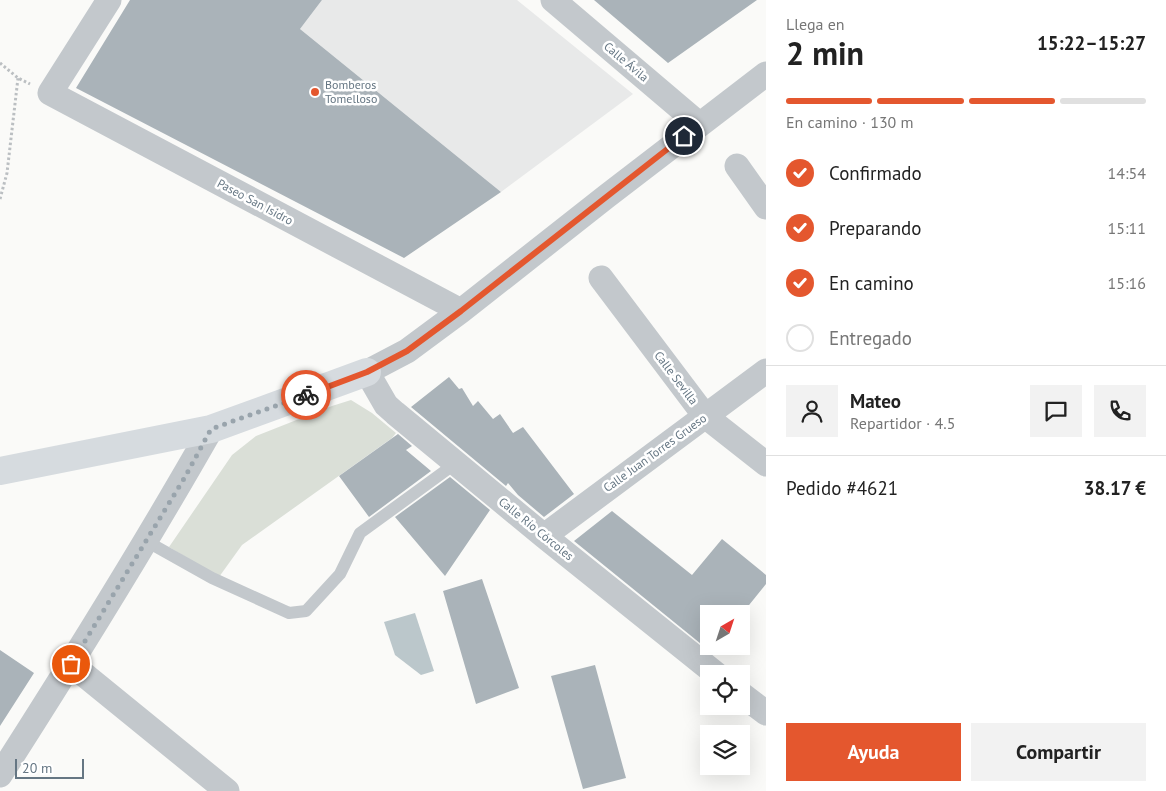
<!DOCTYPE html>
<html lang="es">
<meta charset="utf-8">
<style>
:root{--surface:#fff;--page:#f2f2f2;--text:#222;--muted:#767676;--line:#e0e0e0;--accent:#e4572e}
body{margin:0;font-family:"PT Sans",sans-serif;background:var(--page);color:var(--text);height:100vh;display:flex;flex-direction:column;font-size:19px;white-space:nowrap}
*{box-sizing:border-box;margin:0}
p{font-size:16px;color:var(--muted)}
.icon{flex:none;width:28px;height:28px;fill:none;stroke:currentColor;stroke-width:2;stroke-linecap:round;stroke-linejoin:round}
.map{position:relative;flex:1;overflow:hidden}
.drawer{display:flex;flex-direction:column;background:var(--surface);width:400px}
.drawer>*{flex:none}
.needle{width:32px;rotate:39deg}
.buttons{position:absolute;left:700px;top:605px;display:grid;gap:10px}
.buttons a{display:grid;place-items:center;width:50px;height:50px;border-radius:0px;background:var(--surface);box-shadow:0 5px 20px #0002;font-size:25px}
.scale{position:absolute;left:15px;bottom:12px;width:69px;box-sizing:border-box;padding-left:5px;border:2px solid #657683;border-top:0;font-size:14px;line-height:18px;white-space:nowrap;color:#657683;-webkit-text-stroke:4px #fff;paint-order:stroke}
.pin{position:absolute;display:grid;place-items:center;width:42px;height:42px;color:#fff;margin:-21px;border:2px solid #fff;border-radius:50%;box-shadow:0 1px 5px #0007}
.courier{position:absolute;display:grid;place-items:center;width:50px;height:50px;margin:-25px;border:4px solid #e4572e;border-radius:50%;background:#fff;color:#222;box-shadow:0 1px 6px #0007}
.head em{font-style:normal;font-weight:800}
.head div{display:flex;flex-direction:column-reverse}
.head{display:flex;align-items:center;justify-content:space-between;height:85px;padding:0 20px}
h1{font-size:32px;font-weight:800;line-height:38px}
.bar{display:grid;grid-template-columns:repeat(4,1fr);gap:8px 5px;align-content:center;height:60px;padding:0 20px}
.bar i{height:6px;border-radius:4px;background:var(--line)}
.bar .on{background:var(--accent)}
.bar p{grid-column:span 4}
.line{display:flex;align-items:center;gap:12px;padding:0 20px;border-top:1px solid var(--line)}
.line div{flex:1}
.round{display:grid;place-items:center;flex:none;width:52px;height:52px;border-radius:0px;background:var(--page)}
ol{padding:0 20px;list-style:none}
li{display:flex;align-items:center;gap:15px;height:55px}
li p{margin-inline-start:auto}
li .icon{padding:5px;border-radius:50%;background:var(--accent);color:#fff;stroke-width:4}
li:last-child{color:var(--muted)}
li i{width:28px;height:28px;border:2px solid var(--line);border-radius:50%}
.primary-button{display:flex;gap:10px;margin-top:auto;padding:10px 20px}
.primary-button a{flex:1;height:58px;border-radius:0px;background:var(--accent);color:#fff;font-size:20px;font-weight:800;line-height:58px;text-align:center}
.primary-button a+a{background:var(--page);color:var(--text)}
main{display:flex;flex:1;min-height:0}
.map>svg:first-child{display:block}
.built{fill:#e8e9e9}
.green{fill:#dadfd7}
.water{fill:#bbc7cb}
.building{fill:#aab3b9}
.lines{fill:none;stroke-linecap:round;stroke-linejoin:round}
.path{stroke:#bbbfc2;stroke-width:3;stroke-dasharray:2.5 2.5;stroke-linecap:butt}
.service{stroke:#c3c8cc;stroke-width:12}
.minor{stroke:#c3c8cc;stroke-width:25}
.secondary{stroke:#d6dbdf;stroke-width:28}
.done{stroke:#99a4ac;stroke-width:5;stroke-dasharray:0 9}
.route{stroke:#e4572e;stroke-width:6}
.poi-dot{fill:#e4572e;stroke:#fff;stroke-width:2}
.labels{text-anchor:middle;stroke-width:5;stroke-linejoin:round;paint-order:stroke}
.street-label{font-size:12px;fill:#657683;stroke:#fff}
.poi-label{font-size:12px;fill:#657683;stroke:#fff;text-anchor:start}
</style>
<main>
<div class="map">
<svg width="766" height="791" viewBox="0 0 766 791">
<rect width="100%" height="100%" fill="#fafaf8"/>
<!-- built -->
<path class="built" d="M 322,0 L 517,0 L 633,94 L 501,192 L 300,29 Z"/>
<!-- green -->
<path class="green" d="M 351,400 L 372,413 L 396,433 L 392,438 L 242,545 L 219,577 L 169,547 L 232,455 L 256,436 L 332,406 Z"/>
<!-- water -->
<path class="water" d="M 415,613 L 434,671 L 421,675 L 395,655 L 384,622 Z"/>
<!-- building -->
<path class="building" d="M 130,0 L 322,0 L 300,29 L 501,192 L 404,258 L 76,88 Z
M 594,0 L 757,0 L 668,63 Z
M 449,377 L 459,389 L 462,388 L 473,406 L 478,401 L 493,419 L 500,414 L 513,433 L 523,427 L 574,494 L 544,517 L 518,495 L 508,483 L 506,486 L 411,407 Z
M 398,434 L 412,446 L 406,450 L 431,471 L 369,517 L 339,476 Z
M 450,477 L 490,510 L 445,576 L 395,517 Z
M 612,511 L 692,575 L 722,539 L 766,575 L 766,584 L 741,615 L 709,614 L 709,646 L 716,646 L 711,652 L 574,541 Z
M 482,579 L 519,688 L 476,704 L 443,591 Z
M 0,650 L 34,673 L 0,726 Z
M 595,665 L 626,778 L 583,789 L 551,676 Z"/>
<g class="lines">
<!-- path -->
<path class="path" d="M 0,63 L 18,78 L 30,84
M 0,199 L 7,173 L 18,78"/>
<!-- service -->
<path class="service" d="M 146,541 L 212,578 L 289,613 L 306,611 L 340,574 L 360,533 L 456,463"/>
<!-- minor -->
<path class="minor" d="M 109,0 L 50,93 L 461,311
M 553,0 L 699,124
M 737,166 L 766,207
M 601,278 L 705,416 L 766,464
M 544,536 L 766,371
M 71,664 L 227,791
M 716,674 L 544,536 L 395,413 L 386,405 L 367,372 L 407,351 L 461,311 L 607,196 L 766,74
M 741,694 L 766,713
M 0,775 C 73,661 144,547 211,429"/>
<!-- secondary -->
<path class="secondary" d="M 0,471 L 211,429 L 367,372"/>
</g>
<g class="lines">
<!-- done -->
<path class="done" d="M 71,664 L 185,477 L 211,429 L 306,395"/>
<!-- route -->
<path class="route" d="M 306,395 L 367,372 L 407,351 L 461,311 L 684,136"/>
</g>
<!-- markers -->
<circle class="poi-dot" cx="315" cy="92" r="5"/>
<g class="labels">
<!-- street labels -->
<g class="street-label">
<text transform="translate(626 62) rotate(40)" y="4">Calle Ávila</text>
<text transform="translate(255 202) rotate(28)" y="4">Paseo San Isidro</text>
<text transform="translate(676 378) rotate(53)" y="4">Calle Sevilla</text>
<text transform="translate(655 453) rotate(-36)" y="4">Calle Juan Torres Grueso</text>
<text transform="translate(536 529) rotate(39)" y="4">Calle Río Córcoles</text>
</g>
<!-- poi labels -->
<g class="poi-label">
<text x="325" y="89">Bomberos<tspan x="325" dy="14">Tomelloso</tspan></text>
</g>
</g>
</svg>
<div class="buttons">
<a><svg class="needle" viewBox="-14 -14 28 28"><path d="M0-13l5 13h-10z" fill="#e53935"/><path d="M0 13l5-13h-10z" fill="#767676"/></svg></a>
<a><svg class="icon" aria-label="locate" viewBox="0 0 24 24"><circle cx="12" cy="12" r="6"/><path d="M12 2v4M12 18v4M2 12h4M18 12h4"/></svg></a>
<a><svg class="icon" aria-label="layers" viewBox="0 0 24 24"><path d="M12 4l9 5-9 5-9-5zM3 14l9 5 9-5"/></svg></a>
</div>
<div class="scale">20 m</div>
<div class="pin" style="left:71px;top:664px;background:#ea580c"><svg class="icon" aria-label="bag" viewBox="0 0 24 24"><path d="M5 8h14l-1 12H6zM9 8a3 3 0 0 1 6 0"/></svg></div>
<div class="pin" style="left:684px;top:136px;background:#1f2937"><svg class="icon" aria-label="home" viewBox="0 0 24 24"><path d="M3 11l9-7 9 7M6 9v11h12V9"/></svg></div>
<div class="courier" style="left:306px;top:395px"><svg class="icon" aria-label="bike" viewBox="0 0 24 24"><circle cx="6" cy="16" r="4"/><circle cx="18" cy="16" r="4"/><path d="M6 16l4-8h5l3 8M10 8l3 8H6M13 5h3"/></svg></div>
</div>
<section class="drawer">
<div class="head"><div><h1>2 min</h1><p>Llega en</p></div><em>15:22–15:27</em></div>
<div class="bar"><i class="on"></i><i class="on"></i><i class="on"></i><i></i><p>En camino · 130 m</p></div>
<ol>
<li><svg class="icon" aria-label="check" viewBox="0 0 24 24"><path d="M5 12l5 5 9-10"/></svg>Confirmado<p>14:54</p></li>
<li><svg class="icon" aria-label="check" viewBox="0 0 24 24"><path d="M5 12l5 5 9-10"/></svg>Preparando<p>15:11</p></li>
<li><svg class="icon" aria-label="check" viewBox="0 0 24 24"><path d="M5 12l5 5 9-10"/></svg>En camino<p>15:16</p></li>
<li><i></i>Entregado</li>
</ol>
<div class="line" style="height:90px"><a class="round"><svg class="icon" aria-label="person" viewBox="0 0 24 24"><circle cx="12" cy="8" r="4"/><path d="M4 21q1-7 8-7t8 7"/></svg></a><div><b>Mateo</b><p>Repartidor · 4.5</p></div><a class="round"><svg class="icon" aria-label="chat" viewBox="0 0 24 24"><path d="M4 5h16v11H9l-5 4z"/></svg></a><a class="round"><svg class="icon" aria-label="phone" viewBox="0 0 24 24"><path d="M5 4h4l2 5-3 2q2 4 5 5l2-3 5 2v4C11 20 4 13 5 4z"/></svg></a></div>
<div class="line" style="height:65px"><div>Pedido #4621</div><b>38.17 €</b></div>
<div class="primary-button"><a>Ayuda</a><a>Compartir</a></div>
</section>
</main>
